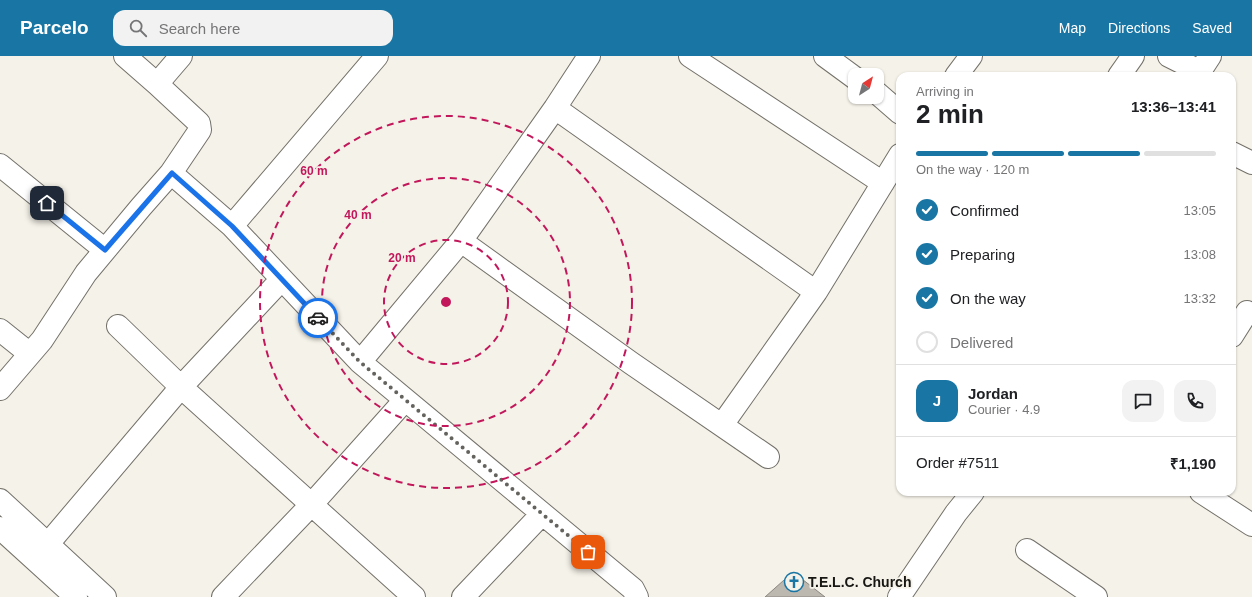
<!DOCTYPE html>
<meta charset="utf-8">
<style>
:root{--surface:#fff;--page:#f2f2f2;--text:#202124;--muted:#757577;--line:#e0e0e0;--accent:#1976a4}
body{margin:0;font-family:Helvetica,sans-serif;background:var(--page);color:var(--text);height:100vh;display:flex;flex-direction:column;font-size:15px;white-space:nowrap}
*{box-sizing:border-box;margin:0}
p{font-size:13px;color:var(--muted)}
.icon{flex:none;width:22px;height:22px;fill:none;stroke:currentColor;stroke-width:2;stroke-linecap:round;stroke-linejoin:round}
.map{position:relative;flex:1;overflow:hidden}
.details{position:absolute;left:896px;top:16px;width:340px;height:424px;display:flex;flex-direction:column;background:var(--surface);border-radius:12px;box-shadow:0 1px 3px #0004}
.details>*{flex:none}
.needle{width:26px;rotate:36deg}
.controls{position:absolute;left:848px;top:12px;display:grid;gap:8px}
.controls a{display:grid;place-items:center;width:36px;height:36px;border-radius:8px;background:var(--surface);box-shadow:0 1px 3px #0004;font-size:20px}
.pin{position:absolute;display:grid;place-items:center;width:34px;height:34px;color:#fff;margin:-17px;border-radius:8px;box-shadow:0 2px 6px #0006}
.courier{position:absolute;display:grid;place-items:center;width:40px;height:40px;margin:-20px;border:3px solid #1a73e8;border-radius:50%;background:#fff;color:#222;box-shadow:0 1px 5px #0007}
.summary em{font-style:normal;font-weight:800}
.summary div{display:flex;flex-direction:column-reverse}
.summary{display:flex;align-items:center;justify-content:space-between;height:68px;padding:0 20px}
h1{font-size:26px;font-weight:800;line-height:30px}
.bar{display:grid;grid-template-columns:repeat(4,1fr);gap:6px 4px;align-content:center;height:48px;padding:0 20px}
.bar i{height:5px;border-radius:3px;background:var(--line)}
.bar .current{background:var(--accent)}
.bar p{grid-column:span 4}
.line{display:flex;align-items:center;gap:10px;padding:0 20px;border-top:1px solid var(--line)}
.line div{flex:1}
.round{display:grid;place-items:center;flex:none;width:42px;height:42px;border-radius:12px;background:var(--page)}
ol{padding:0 20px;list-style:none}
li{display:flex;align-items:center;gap:12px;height:44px}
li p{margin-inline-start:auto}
li .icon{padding:4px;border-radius:50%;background:var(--accent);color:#fff;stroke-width:4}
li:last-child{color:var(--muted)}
li i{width:22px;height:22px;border:2px solid var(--line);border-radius:50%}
header{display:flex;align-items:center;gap:24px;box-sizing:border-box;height:56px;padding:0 20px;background:var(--accent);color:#fff}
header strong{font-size:19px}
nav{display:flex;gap:22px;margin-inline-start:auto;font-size:14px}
.search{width:280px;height:36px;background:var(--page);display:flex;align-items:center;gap:10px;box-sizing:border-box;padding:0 14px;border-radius:12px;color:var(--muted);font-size:15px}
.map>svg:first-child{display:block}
.building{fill:#bcb8b0;stroke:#8b8780}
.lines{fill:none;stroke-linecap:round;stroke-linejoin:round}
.minor-casing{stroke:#74716a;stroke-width:24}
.highway-casing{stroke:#74716a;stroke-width:24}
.minor{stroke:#fff;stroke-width:22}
.highway{stroke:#fff;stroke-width:22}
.done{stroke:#65635e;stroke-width:4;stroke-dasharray:0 7.2}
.route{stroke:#1a73e8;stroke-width:5}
.ring{fill:none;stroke:#c2185b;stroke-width:2;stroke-dasharray:7 5}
.labels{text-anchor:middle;stroke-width:3.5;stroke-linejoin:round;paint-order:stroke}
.poi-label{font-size:14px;font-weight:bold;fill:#171613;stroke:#f5f2e9;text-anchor:start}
.centre{fill:#c2185b;stroke:#f5f2e9;stroke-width:2}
.ring-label{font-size:12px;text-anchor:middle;font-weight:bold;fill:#c2185b;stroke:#f5f2e9;stroke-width:3.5;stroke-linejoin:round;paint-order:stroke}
</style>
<header>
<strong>Parcelo</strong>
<div class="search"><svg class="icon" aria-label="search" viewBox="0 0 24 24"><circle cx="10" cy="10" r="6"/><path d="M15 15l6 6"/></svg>Search here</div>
<nav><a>Map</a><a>Directions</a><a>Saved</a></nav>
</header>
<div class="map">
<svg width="1252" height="541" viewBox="0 0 1252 541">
<rect width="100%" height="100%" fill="#f5f2e9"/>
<!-- building -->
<path class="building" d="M 793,516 L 825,541 L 765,541 Z"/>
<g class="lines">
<!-- minor casing -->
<g class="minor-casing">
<path id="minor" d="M 125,0 L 157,28 L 181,0
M 690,0 L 883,127
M 825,0 L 855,22
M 1169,0 L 1199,15
M 956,20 L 971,0
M 1119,20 L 1133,0
M 1197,20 L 1210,0
M 157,28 L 199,67 L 200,74 L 171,117
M 877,37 L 900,57
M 555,52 L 816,236
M 1232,97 L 1252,107
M 0,109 L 105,194
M 232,170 L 360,306 L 633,533 L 637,541
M 461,185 L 631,307 L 768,401
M 118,270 L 181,331 L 414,541
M 0,274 L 30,298
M 1232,280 L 1247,256
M 360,306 L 461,185 L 555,52 L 589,0
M 0,333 L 42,284 L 86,217 L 141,151 L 171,117 L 232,170 L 377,0
M 722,369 L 816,236 L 900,99
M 1201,436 L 1252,469
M 1027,494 L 1096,541
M 36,502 L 181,331 L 281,224
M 223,541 L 312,448 L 405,344
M 463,541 L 542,458
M 899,541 L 956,457 L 973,436"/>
</g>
<!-- highway casing -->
<g class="highway-casing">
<path id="highway" d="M 0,444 L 105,541
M 0,472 L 76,541"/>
</g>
<!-- minor -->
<use href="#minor" class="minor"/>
<!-- highway -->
<use href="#highway" class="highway"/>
</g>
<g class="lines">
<!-- done -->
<path class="done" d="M 318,262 L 360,306 L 588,496"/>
<!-- route -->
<path class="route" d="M 47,147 L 105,194 L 172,117 L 232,170 L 318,262"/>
</g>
<!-- distance rings -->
<g class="ring">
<circle cx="446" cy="246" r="62"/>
<circle cx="446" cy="246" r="124"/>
<circle cx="446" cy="246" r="186"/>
</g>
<!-- icons -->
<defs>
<g id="church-ring" transform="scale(1)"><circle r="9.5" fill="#f5f2e9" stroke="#1976a4" stroke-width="1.5"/><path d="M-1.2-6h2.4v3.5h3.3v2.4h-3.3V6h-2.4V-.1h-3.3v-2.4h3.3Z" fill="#1976a4"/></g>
</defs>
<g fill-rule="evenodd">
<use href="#church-ring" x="794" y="526"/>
</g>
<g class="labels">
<!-- poi labels -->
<g class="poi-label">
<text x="808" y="531">T.E.L.C. Church</text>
</g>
</g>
<circle cx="446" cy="246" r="6" class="centre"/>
<g class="ring-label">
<text x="314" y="119">60 m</text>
<text x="358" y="163">40 m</text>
<text x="402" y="206">20 m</text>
</g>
</svg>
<div class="controls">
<a><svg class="needle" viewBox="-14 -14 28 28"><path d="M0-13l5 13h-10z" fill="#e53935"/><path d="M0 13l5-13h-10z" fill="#757577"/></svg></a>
</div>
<div class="pin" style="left:588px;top:496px;background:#ea580c"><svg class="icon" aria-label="bag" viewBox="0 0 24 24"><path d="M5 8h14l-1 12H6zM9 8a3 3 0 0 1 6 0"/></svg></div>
<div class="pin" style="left:47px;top:147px;background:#1f2937"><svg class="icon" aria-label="home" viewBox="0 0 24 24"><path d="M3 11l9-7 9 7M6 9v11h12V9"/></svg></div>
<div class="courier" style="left:318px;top:262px"><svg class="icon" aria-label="car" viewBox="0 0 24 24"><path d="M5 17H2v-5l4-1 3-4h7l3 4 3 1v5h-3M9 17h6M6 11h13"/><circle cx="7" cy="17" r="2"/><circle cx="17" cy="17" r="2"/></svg></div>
<section class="details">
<div class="summary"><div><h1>2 min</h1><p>Arriving in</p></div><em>13:36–13:41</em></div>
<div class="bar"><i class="current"></i><i class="current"></i><i class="current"></i><i></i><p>On the way · 120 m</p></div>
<ol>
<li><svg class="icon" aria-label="check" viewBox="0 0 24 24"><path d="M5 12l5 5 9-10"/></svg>Confirmed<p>13:05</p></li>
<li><svg class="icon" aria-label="check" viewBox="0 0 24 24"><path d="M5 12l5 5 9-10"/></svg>Preparing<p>13:08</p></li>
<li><svg class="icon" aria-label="check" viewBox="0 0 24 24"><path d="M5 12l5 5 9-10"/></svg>On the way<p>13:32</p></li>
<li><i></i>Delivered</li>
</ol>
<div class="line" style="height:72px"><b class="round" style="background:var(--accent);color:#fff">J</b><div><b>Jordan</b><p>Courier · 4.9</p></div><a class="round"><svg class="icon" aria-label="chat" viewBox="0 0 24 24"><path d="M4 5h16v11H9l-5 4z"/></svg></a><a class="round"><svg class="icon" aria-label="phone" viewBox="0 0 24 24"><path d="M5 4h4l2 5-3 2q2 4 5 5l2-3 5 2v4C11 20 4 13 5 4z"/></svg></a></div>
<div class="line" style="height:52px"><div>Order #7511</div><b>₹1,190</b></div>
</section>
</div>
